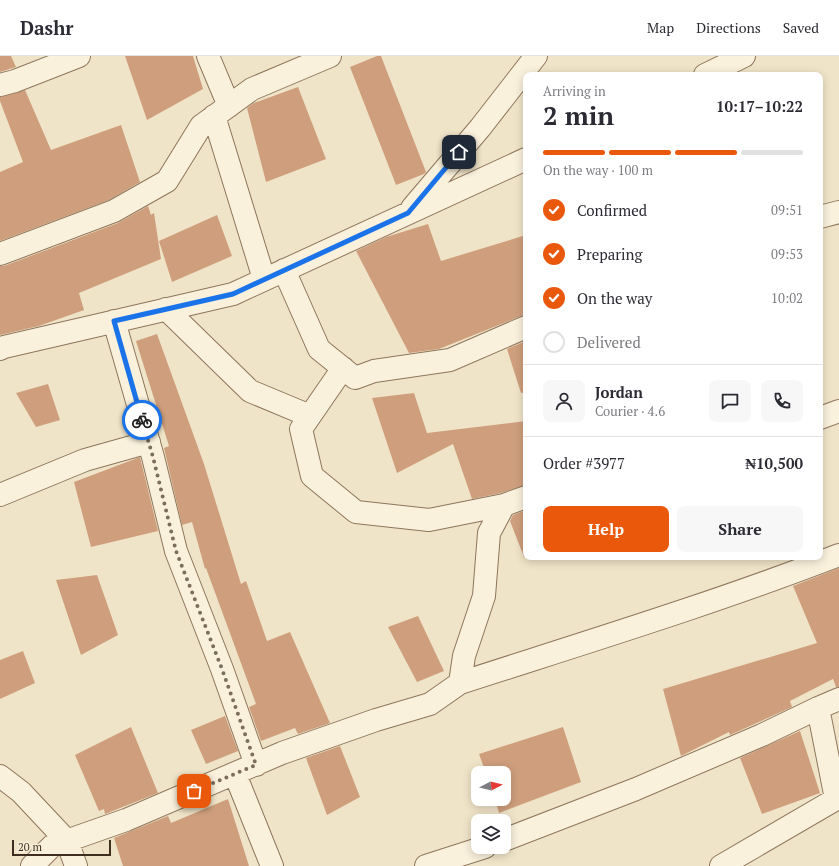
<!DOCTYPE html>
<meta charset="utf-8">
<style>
:root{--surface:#fff;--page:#f7f7f7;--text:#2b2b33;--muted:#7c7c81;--line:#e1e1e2;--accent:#ea580c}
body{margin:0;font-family:"PT Serif",serif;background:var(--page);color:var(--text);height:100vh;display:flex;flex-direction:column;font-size:15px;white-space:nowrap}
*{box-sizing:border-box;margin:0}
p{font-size:13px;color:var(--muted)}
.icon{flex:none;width:22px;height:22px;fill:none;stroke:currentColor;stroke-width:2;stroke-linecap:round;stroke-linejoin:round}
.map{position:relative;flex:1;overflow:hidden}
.drawer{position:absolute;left:523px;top:16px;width:300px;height:488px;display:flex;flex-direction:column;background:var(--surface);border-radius:8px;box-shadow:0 2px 10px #0003}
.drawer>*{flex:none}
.needle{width:26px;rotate:83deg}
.controls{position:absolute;left:471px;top:710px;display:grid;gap:8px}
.controls a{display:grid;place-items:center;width:40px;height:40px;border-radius:8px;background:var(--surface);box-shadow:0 2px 10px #0003;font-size:20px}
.scale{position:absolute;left:12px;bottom:10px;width:99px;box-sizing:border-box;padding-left:4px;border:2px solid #3d2e20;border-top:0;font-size:11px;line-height:14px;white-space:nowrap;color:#3d2e20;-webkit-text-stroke:3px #f7eed8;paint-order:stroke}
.pin{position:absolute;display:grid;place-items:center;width:34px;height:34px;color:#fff;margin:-17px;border-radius:8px;box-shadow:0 2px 6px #0006}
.courier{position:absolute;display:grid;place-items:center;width:40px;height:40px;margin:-20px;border:3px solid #1a73e8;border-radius:50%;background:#fff;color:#222;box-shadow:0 1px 5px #0007}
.summary em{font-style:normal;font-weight:700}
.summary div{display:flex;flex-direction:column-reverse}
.summary{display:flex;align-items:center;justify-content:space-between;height:68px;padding:0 20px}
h1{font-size:26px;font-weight:700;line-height:30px}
.bar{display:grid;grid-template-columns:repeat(4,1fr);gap:6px 4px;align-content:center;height:48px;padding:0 20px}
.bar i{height:5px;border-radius:3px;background:var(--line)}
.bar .on{background:var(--accent)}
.bar p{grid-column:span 4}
.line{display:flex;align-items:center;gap:10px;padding:0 20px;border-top:1px solid var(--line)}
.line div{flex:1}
.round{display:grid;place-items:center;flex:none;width:42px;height:42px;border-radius:8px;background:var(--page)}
ol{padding:0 20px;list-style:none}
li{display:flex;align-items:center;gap:12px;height:44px}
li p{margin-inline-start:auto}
li .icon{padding:4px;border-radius:50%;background:var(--accent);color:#fff;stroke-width:4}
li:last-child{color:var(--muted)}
li i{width:22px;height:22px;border:2px solid var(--line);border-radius:50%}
.primary-button{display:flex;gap:8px;margin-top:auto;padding:8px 20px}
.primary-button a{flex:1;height:46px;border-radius:8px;background:var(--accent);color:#fff;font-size:16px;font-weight:700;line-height:46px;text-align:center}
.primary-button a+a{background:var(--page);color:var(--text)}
header{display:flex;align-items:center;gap:24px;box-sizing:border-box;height:56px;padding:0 20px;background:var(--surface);border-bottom:1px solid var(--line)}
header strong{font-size:19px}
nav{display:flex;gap:22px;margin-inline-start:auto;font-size:14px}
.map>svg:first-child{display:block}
.building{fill:#cf9f7d}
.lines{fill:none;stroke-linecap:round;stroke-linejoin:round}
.street-casing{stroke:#8d765c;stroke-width:24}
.street{stroke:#faf1dc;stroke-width:22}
.done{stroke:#7c6e5b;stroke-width:4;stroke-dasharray:0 7.2}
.route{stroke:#1a73e8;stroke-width:5}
</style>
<header>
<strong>Dashr</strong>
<nav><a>Map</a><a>Directions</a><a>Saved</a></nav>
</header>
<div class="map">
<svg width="839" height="810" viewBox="0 0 839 810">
<rect width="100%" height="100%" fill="#f0e4c8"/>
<!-- building -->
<path class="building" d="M 0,0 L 11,0 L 16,11 L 0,16 Z
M 125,0 L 193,0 L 203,33 L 147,64 Z
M 377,0 L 381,0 L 426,116 L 424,118 L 396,129 L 350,11 Z
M 298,31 L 326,103 L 266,126 L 247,52 L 254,47 Z
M 25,34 L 51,94 L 121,69 L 140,126 L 109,144 L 0,185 L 0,116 L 23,106 L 0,45 L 0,41 Z
M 148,150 L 151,159 L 154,157 L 161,203 L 79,237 L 84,254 L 39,270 L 0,279 L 0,210 L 4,210 L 118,167 Z
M 217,159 L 232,200 L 172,226 L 159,185 Z
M 428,168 L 441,205 L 526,179 L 526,259 L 521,260 L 439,293 L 409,297 L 356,195 L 386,181 Z
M 157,278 L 204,408 L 241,528 L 246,525 L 267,585 L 290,576 L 330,667 L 298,678 L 295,672 L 261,685 L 249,651 L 256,648 L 206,512 L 205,513 L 192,466 L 182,469 L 164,392 L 169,390 L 136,285 Z
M 526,285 L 526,336 L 521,337 L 507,293 Z
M 48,328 L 60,364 L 36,371 L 16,337 Z
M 414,337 L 427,377 L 526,365 L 526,429 L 501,437 L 472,443 L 453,388 L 397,417 L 372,342 Z
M 140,401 L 158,475 L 91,491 L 74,426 Z
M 526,454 L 526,501 L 524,501 L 510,465 L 513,459 Z
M 839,512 L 839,631 L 836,631 L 833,623 L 790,645 L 792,651 L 730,679 L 729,676 L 681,700 L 663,633 L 817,587 L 793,530 Z
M 97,519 L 118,579 L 81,599 L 56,524 Z
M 418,560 L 444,615 L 417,626 L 388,571 Z
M 23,595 L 35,627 L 0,643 L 0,604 Z
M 225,660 L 238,695 L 206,708 L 191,674 Z
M 131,671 L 158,737 L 105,758 L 104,753 L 99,755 L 75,699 Z
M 563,671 L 581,726 L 499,757 L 495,743 L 504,743 L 504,717 L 486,717 L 479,698 Z
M 800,675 L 820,737 L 762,758 L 740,702 Z
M 340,690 L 360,741 L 327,759 L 306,702 Z
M 228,743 L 249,810 L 123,810 L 114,782 L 168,760 L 171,767 Z"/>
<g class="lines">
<!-- street casing -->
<g class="street-casing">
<path id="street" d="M 208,0 L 229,50
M 705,19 L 744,0
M 0,29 L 15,25 L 79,0
M 214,60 L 264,223
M 412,152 L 480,72 L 536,0
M 820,161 L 839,156
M 0,198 L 114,155 L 167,125 L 201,70 L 252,33 L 330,0
M 284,214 L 319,293 L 355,322 L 374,315 L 450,304 L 526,271
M 166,253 L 250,335 L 310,360
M 114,265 L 153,401 L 176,495 L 222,613 L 256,709
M 0,293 L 4,291 L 233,238 L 526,103
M 343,312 L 301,373 L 312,420 L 356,456 L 429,464 L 504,449
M 820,362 L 839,355
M 0,439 L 85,404 L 149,386
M 460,627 L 464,600 L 484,540 L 489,477 L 504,449 L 526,441
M 235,718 L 272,810
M 0,720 L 21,736 L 67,785 L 76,810
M 504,784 L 636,733 L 762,679 L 818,652
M 32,810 L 52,790 L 126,764 L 282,697 L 376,664 L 430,648 L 460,627 C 587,586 715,547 839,499
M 426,810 L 485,791
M 721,810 L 836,743 L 818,652 L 839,643"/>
</g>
<!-- street -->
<use href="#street" class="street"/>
</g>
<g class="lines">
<!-- done -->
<path class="done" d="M 142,364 L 153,401 L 176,495 L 222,613 L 256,709 L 194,735"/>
<!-- route -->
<path class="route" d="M 142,364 L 114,265 L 233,238 L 408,157 L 459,96"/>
</g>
</svg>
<div class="controls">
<a><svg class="needle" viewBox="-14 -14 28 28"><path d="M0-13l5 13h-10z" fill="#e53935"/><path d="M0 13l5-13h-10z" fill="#7c7c81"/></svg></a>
<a><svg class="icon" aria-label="layers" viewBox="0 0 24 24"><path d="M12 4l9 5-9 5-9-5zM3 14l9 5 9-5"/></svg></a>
</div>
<div class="scale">20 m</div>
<div class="pin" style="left:194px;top:735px;background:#ea580c"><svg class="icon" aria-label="bag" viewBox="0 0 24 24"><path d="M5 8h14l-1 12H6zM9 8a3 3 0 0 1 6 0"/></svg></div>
<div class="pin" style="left:459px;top:96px;background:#1f2937"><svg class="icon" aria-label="home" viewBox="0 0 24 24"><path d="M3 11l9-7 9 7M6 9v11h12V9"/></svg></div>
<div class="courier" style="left:142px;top:364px"><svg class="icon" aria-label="bike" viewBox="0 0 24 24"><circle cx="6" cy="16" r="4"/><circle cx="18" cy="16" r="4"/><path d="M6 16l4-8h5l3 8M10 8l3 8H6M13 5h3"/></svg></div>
<section class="drawer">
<div class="summary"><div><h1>2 min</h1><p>Arriving in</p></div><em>10:17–10:22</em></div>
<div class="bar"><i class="on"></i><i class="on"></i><i class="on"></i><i></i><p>On the way · 100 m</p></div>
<ol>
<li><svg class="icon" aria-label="check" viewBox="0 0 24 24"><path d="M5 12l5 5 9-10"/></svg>Confirmed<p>09:51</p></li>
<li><svg class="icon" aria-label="check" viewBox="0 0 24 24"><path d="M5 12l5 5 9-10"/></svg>Preparing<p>09:53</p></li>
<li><svg class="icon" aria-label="check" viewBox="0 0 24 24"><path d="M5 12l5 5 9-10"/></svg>On the way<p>10:02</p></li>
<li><i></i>Delivered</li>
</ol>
<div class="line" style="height:72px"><a class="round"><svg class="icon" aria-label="person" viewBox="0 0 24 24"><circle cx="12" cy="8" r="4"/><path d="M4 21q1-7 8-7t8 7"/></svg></a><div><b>Jordan</b><p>Courier · 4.6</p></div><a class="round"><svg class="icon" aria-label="chat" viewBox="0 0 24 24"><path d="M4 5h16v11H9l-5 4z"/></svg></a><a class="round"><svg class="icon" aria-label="phone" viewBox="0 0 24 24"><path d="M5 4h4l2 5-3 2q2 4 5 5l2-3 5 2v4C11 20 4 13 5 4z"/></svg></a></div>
<div class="line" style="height:52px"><div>Order #3977</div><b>₦10,500</b></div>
<div class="primary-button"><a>Help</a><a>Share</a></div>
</section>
</div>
